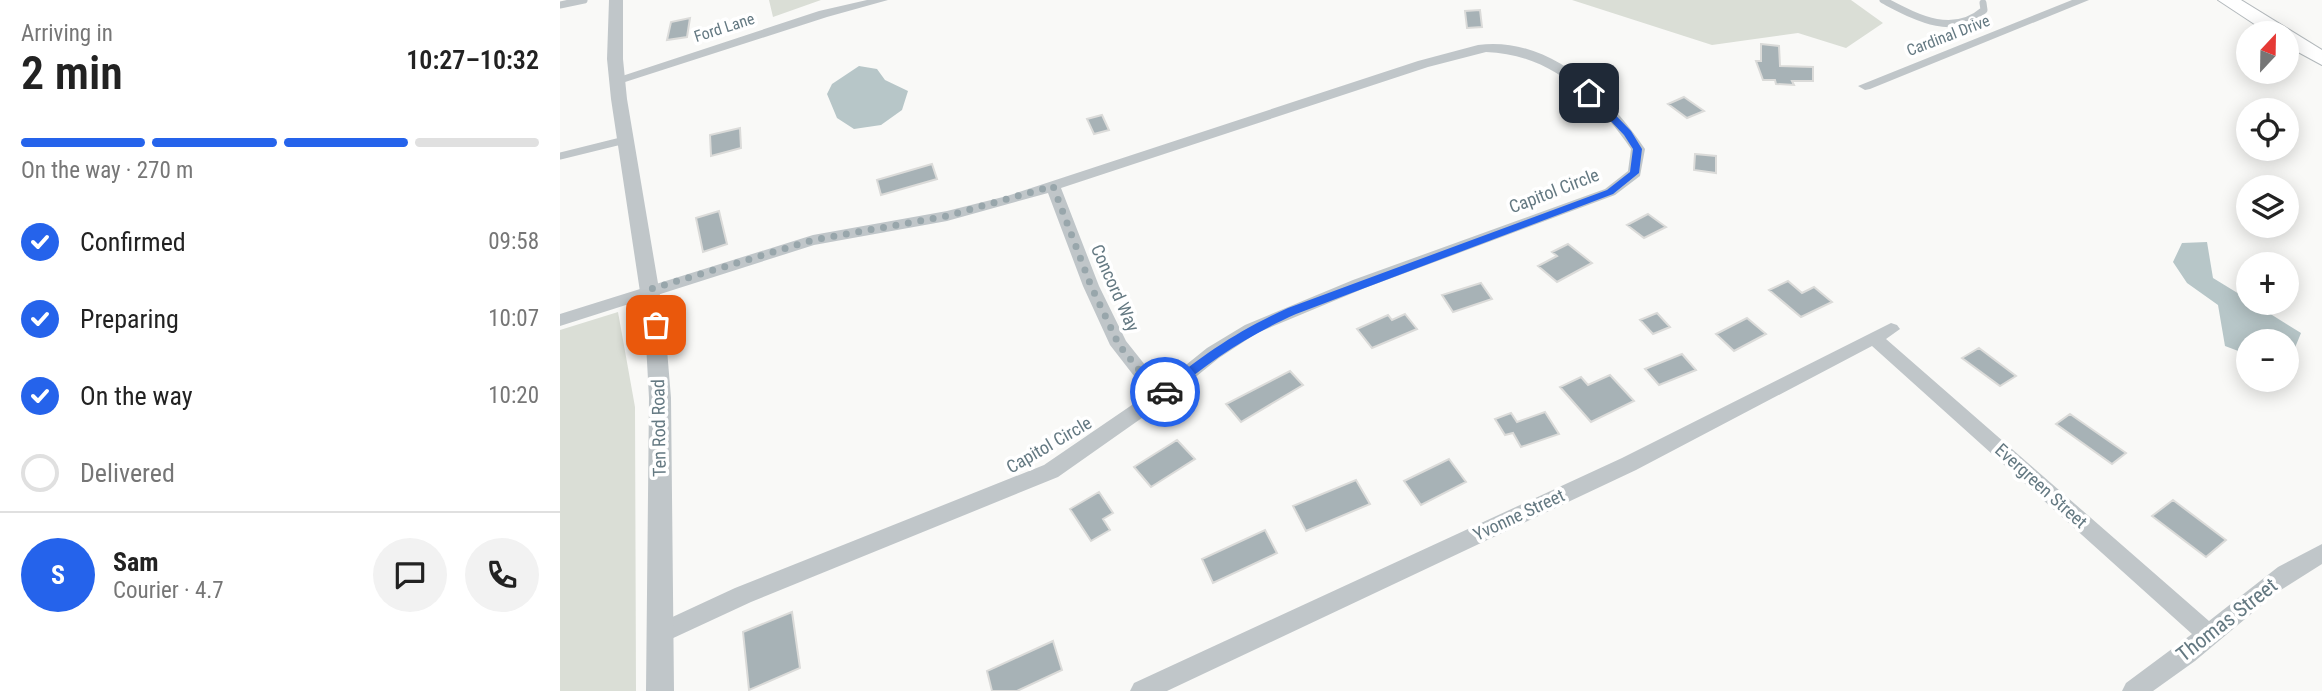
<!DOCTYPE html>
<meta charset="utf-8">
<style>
:root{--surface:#fff;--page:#f2f2f2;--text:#222;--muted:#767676;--line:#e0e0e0;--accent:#2563eb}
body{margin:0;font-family:"Roboto Condensed",sans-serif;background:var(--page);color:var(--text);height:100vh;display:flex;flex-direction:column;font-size:26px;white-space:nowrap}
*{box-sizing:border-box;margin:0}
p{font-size:23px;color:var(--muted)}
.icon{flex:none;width:38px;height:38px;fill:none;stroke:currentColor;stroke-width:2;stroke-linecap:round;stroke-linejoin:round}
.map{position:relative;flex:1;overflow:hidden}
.drawer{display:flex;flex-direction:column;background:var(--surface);width:560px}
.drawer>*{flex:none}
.needle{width:46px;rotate:22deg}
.controls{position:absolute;left:1676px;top:21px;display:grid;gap:14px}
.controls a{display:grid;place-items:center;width:63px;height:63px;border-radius:50%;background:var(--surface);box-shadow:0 4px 18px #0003;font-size:35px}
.pin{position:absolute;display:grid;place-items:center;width:60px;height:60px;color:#fff;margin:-30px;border-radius:14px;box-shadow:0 4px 10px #0006}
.courier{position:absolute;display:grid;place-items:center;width:70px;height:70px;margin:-35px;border:5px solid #2563eb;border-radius:50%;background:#fff;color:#222;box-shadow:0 2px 9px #0007}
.head em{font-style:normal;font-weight:600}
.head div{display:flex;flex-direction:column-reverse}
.head{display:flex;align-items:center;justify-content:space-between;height:119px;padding:0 21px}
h1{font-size:46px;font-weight:600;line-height:52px}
.bar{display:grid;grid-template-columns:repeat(4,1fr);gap:10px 7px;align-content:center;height:84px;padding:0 21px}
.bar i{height:9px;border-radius:5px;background:var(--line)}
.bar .selected{background:var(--accent)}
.bar p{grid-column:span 4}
.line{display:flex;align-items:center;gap:18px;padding:0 21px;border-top:2px solid var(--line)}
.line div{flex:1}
.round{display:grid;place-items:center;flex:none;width:74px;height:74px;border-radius:37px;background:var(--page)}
ol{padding:0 21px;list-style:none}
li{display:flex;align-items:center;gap:21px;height:77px}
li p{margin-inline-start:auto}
li .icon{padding:7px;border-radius:50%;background:var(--accent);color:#fff;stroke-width:4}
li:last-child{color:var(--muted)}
li i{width:38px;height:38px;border:4px solid var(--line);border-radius:50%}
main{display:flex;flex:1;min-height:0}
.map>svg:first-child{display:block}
.green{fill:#daded6}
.water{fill:#b7c6c8}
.building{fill:#a7b2b6;stroke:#dbdbd9;stroke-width:2}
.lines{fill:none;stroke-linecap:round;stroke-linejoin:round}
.trunk-casing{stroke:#b3b9bc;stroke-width:2}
.service{stroke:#c0c6c9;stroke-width:7}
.minor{fill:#c0c6c9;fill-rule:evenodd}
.tertiary{fill:#c0c6c9;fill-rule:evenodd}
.trunk{fill:#fff;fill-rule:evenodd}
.route{fill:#2563eb}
.done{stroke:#98a6ab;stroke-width:7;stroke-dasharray:0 12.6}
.labels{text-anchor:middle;stroke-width:7;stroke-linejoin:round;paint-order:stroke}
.far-street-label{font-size:16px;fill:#647982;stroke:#fff}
.street-label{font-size:18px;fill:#647982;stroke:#fff}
.near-street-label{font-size:21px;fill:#647982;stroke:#fff}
</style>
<main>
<section class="drawer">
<div class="head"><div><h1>2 min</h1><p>Arriving in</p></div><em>10:27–10:32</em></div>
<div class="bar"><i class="selected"></i><i class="selected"></i><i class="selected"></i><i></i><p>On the way · 270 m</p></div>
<ol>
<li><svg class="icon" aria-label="check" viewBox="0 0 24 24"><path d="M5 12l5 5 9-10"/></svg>Confirmed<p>09:58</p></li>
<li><svg class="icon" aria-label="check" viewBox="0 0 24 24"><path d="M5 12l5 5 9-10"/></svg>Preparing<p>10:07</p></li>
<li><svg class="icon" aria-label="check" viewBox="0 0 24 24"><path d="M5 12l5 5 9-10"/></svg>On the way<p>10:20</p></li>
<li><i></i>Delivered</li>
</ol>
<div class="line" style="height:126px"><b class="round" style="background:var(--accent);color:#fff">S</b><div><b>Sam</b><p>Courier · 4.7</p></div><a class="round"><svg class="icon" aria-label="chat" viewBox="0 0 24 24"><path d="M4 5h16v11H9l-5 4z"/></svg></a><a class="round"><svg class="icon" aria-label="phone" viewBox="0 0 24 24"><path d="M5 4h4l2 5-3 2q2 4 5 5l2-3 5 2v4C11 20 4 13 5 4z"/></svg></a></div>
</section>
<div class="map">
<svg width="1762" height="691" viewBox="0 0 1762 691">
<rect width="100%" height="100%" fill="#f9f9f7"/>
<!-- green -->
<path class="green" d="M 209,0 L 261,0 L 213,17 Z
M 1012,0 L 1291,0 L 1323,23 L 1286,48 L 1238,33 L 1152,45 Z
M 58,312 L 75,407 L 76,691 L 0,691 L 0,330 Z"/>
<!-- water -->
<path class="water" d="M 299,66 L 317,69 L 325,80 L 348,91 L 342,110 L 321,125 L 294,129 L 277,118 L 267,94 L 272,84 Z
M 1647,242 L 1653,278 L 1689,300 L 1689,303 L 1693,303 L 1741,333 L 1732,355 L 1727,357 L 1727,341 L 1689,341 L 1689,355 L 1665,346 L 1658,305 L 1627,283 L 1613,262 L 1622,243 Z"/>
<!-- building -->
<path class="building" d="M 920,10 L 922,27 L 907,28 L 905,11 Z
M 130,18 L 127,37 L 107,40 L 111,22 Z
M 1201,44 L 1219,46 L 1220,66 L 1253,67 L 1253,81 L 1232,81 L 1234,85 L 1216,84 L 1215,80 L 1203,80 L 1196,61 L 1201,61 Z
M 1124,97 L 1144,111 L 1127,118 L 1108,104 Z
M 542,115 L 549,130 L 534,134 L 527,119 Z
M 180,128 L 181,148 L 151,156 L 150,135 Z
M 1135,154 L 1156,156 L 1156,173 L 1134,170 Z
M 372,164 L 377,179 L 321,195 L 317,180 Z
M 159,211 L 167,244 L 143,252 L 136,218 Z
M 1088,214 L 1106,227 L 1084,238 L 1067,225 Z
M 1008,244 L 1032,263 L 997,282 L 978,266 L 997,256 L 992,252 Z
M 1228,281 L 1242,293 L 1254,287 L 1272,302 L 1241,317 L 1209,290 Z
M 921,283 L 932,299 L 893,312 L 882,295 Z
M 1097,313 L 1110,327 L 1093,334 L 1080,320 Z
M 845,314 L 857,329 L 812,348 L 797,329 L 828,315 L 832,320 Z
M 1187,318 L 1206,334 L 1174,351 L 1156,334 Z
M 1419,348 L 1456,376 L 1440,386 L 1402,358 Z
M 1122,354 L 1136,370 L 1099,385 L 1085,369 Z
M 730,371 L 743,385 L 681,422 L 666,404 Z
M 1050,375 L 1074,401 L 1031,422 L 1000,387 L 1021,377 L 1028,385 Z
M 985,412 L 999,434 L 961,447 L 953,433 L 945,435 L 935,419 L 951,413 L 957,422 Z
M 1510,414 L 1566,453 L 1552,464 L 1496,424 Z
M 617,440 L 635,459 L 591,487 L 574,467 Z
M 889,459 L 906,482 L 861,505 L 844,481 Z
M 796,480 L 810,504 L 746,531 L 733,506 Z
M 539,492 L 553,513 L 543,519 L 550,530 L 531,541 L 510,509 Z
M 1613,500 L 1666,540 L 1646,557 L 1592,516 Z
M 705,530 L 717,553 L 653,583 L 642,559 Z
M 232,612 L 240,668 L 189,690 L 183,632 Z
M 493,641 L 502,670 L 457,691 L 432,691 L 427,671 Z"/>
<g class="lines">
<!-- trunk casing -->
<g class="trunk-casing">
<path id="trunk" d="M 1658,0 L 1681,0 L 1762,50 L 1762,65 L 1727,46 L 1727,33 L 1708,33 Z"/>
</g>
<!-- service -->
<path class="service" d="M 1323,0 C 1356,17 1392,38 1424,10 L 1423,3
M 0,5 L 24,0
M 0,156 L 65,140"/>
<!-- minor -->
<path class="minor" d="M 307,0 L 328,0 L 267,17 L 62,83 L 57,84 L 50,80 L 259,11 Z
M 1512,0 L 1529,0 L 1310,89 L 1305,90 L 1298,86 Z
M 918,45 C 991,36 1047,94 1085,149 L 1080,176 L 1055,195 L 805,288 L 697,333 L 659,358 L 606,401 L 498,477 L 191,602 L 109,640 L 101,643 L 93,640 L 90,633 L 93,626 L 175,588 L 484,465 L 588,394 L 550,345 L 523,286 L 488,193 L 387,221 L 254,245 L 0,326 L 0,314 L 253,235 L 387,211 L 447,196 L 858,61 ZM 926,52 C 991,54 1036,98 1071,149 L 1068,171 L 1045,189 L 793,280 L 685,325 L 647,348 L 601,385 L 566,341 L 539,286 L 501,188 L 868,67 Z
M 1331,323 L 1337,325 L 1340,329 L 1326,339 L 1649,621 L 1718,567 L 1762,544 L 1762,564 L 1716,593 L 1635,661 L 1593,691 L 1562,691 L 1566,683 L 1632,634 L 1312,346 L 1076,470 L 607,691 L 570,691 L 574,683 L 1062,458 Z"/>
<!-- tertiary -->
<path class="tertiary" d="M 49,0 L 63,0 L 63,59 L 67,99 L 105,325 L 111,398 L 114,691 L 86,691 L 89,398 L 85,325 L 51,99 L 47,59 Z"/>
<!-- trunk -->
<use href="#trunk" class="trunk"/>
</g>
<!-- route -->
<path class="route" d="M 1026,91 L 1032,91 L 1071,131 L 1082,149 L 1079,173 L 1053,194 L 736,314 C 685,337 652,360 609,395 L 601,395 L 601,389 C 644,354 677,331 728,308 L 1047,190 L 1070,172 L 1073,149 L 1064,135 L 1026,95 Z"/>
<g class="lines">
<!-- done -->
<path class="done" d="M 96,325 L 91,289 L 253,240 L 387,216 L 493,186 L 531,286 L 559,345 L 600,396 L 605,392"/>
</g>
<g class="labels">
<!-- far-street labels -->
<g class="far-street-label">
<text transform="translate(164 27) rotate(-18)" y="6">Ford Lane</text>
<text transform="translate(1388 35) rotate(-21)" y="6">Cardinal Drive</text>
</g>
<!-- street labels -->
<g class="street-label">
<text transform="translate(994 191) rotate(-21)" y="6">Capitol Circle</text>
<text transform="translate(555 288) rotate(66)" y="6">Concord Way</text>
<text transform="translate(99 428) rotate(-91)" y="6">Ten Rod Road</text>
<text transform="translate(489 445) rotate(-30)" y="6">Capitol Circle</text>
<text transform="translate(1481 486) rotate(42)" y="6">Evergreen Street</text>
<text transform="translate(959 515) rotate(-25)" y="6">Yvonne Street</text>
</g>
<!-- near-street labels -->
<g class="near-street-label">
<text transform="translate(1667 620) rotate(-38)" y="7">Thomas Street</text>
</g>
</g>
</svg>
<div class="controls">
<a><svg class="needle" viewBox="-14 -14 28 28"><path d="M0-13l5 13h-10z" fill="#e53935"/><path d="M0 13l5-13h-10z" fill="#767676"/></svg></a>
<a><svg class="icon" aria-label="locate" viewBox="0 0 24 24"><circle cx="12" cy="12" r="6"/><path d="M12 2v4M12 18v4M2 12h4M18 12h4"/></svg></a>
<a><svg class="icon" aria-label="layers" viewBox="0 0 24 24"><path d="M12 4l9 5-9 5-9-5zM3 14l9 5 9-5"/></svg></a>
<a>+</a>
<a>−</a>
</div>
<div class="pin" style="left:96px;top:325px;background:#ea580c"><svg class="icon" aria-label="bag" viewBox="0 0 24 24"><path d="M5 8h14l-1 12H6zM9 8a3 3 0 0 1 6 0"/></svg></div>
<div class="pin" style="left:1029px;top:93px;background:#1f2937"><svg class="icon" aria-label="home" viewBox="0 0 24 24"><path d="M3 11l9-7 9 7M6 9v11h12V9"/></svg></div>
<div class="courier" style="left:605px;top:392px"><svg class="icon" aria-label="car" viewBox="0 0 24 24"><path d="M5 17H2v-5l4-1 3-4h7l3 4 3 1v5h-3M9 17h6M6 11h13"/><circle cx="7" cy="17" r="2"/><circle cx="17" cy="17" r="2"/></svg></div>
</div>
</main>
